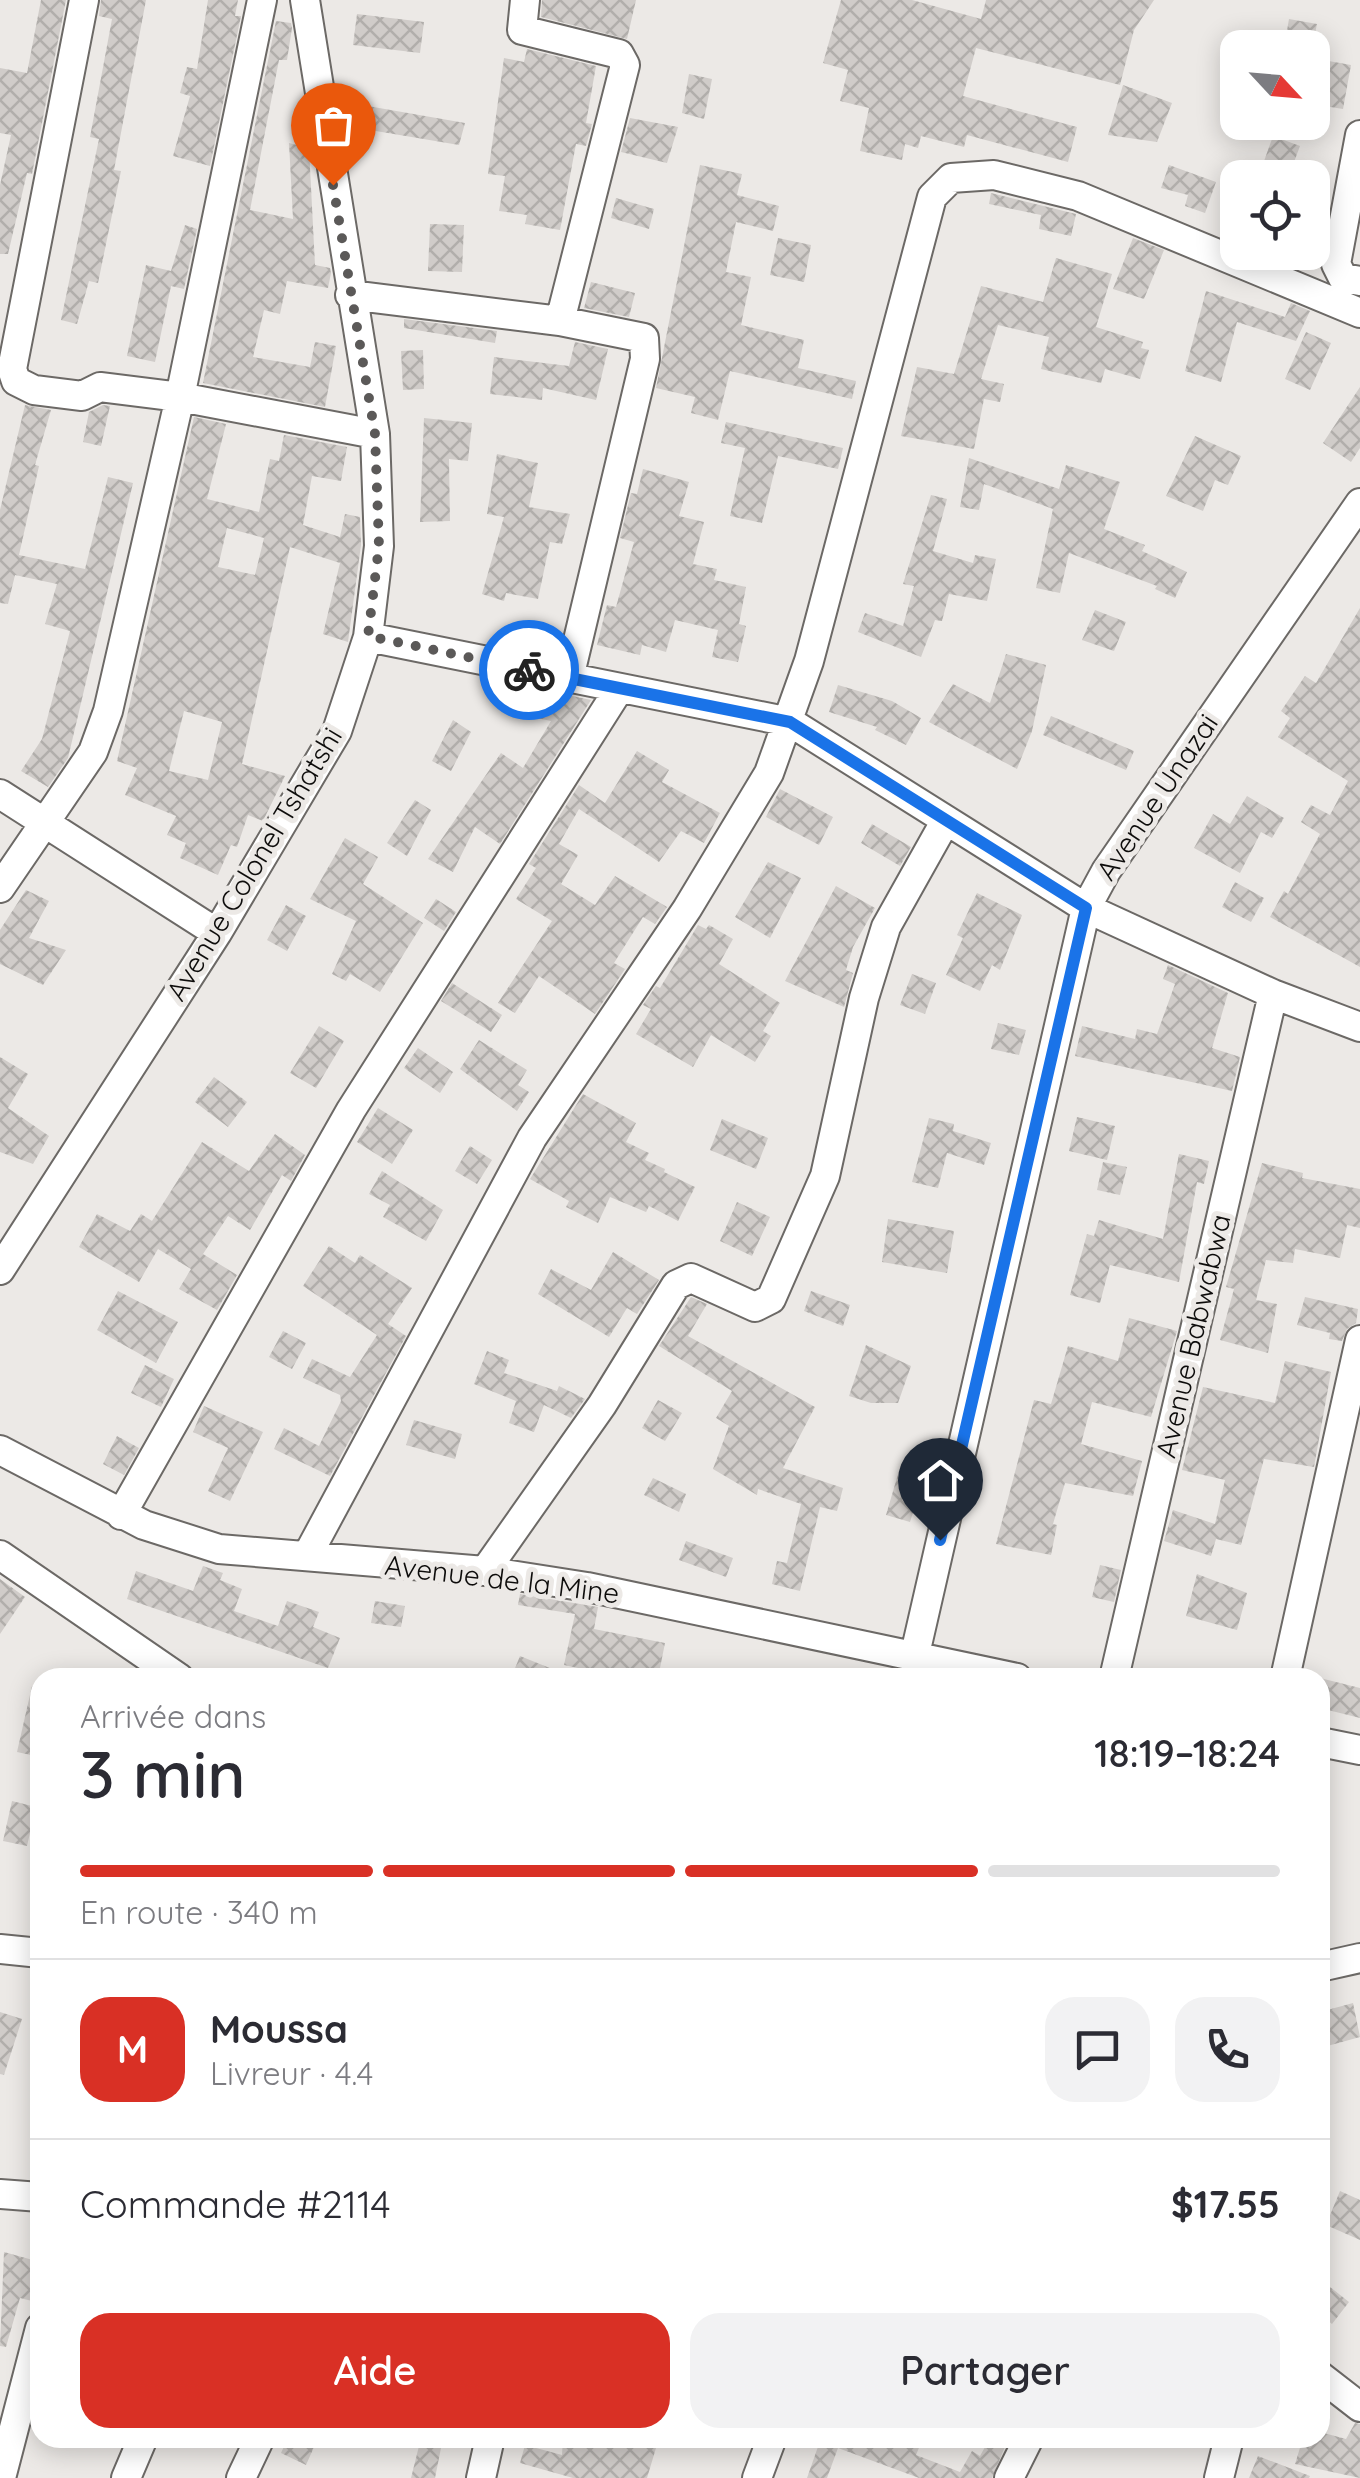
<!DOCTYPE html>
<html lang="fr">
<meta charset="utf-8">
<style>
:root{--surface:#fff;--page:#f2f2f3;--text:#2b2b33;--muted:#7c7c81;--line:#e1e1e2;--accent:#d93025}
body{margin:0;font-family:Quicksand,sans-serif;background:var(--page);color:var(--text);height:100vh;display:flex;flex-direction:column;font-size:38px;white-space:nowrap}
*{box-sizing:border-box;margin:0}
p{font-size:32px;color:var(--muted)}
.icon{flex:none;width:55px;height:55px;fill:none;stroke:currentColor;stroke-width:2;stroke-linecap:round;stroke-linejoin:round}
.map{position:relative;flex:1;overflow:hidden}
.sheet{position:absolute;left:30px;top:1668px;width:1300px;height:780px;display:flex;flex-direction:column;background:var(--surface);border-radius:30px;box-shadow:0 5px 25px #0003}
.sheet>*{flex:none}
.needle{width:65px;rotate:116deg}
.controls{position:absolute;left:1220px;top:30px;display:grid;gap:20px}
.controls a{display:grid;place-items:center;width:110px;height:110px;border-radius:20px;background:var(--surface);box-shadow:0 5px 25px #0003;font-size:50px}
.pin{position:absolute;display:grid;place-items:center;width:85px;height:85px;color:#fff;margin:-102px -42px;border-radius:50% 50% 50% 0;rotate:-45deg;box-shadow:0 0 10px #0007}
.pin .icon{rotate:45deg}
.courier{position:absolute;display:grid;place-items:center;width:100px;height:100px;margin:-50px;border:8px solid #1a73e8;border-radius:50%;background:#fff;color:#222;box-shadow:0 2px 12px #0007}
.headline em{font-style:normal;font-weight:600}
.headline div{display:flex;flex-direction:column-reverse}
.headline{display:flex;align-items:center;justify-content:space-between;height:170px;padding:0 50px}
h1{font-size:65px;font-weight:600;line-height:75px}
.bar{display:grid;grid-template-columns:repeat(4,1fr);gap:15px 10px;align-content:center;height:120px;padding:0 50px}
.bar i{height:12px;border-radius:8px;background:var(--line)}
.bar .current{background:var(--accent)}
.bar p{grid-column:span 4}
.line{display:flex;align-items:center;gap:25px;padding:0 50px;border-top:2px solid var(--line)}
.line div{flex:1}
.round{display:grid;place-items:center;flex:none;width:105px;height:105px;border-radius:30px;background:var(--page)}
.action{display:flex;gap:20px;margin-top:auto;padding:20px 50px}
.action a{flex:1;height:115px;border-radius:30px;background:var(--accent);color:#fff;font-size:40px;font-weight:600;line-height:115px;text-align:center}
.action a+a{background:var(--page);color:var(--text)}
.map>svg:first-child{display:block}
.building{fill:url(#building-cross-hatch);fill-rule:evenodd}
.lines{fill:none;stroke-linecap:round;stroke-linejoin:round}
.minor-casing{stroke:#6c6966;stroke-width:32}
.minor{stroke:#fff;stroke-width:28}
.done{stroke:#5b5958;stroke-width:10;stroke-dasharray:0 18}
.route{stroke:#1a73e8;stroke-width:12}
.labels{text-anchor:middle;stroke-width:10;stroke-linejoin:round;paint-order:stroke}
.street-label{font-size:28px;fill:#0d0c0b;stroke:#ece9e6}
</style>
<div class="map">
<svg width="1360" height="2478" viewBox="0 0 1360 2478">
<defs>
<pattern id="building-cross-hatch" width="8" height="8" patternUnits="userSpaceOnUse" patternTransform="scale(2.5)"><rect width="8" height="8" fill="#d0ccc9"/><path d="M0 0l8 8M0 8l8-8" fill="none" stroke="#b1aeab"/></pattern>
</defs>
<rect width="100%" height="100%" fill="#ece9e6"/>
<!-- building -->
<path class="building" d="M 41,0 L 66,0 L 32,174 L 27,173 L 8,254 L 0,254 L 0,185 L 11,135 L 0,133 L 0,68 L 27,73 Z
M 101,0 L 146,0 L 114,170 L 121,171 L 98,283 L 89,281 L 77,324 L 61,320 L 99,139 L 90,137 L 112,19 L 99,16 Z
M 208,0 L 238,0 L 235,16 L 241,16 L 210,166 L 173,156 L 190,96 L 180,93 L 187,67 L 197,69 Z
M 542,0 L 636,0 L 627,39 L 541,17 Z
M 841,0 L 912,0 L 981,19 L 986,0 L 1154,0 L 1134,30 L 1120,85 L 976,48 L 963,96 L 1077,127 L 1068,162 L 967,135 L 964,147 L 921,136 L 918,148 L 905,144 L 902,160 L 860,151 L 869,108 L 840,101 L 848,70 L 823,63 Z
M 357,14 L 424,22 L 420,53 L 353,45 Z
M 1289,19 L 1317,24 L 1312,48 L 1284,48 Z
M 276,21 L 291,23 L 292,28 L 287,60 L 279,60 L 250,210 L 293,219 L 289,143 L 309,148 L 315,265 L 330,268 L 331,273 L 328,288 L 287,281 L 280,314 L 264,310 L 253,357 L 310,367 L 315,342 L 336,346 L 325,407 L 203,383 Z
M 527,49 L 596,66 L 586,123 L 592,124 L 586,146 L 576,144 L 560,230 L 525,224 L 527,215 L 499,211 L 505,176 L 488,174 L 504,58 L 524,62 Z
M 1312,58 L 1351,65 L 1343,109 L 1312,104 Z
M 689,74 L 712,79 L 704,119 L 682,113 Z
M 1123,85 L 1172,103 L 1157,142 L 1108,135 Z
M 362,105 L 465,123 L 459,145 L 364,129 Z
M 630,118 L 678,127 L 667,163 L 621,152 Z
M 1273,136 L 1300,146 L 1288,178 L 1258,178 Z
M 700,165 L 742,174 L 737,195 L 779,206 L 773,231 L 736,222 L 726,272 L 751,277 L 741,325 L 804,340 L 798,368 L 856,381 L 852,399 L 730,371 L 718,420 L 691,413 L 695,397 L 656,388 Z
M 1169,165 L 1216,182 L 1205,213 L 1185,206 L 1188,195 L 1161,188 Z
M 991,193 L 1076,214 L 1071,236 L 1039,229 L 1041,215 L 989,204 Z
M 616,198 L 654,209 L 649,229 L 611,218 Z
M 430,224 L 464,225 L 462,272 L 428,271 Z
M 185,225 L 197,229 L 184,289 L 171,286 L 155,362 L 127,356 L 146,265 L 171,271 Z
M 778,238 L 811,245 L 804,282 L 770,275 Z
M 1133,238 L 1164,250 L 1144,299 L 1113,289 Z
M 1056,258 L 1112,274 L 1096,327 L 1143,342 L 1141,348 L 1149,350 L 1140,379 L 1105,369 L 1101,383 L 1041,369 L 1049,337 L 998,325 L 981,379 L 1004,384 L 1000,402 L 984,399 L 974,449 L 901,436 L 917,367 L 954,374 L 981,286 L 1043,302 Z
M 591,282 L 635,293 L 629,317 L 584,308 Z
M 1206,291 L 1285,317 L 1291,303 L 1310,311 L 1296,341 L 1237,322 L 1221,382 L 1185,371 Z
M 404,319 L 497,331 L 495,343 L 404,328 Z
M 1306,332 L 1331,343 L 1310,390 L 1285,379 Z
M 575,342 L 608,349 L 596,400 L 543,388 L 542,400 L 490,394 L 494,357 L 569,366 Z
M 423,350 L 424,389 L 403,390 L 401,351 Z
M 1360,387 L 1360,448 L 1351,462 L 1323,443 Z
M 25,405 L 51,410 L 35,465 L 39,466 L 19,555 L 85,569 L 108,477 L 133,483 L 68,758 L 48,787 L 21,771 L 42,739 L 70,631 L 45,624 L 57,584 L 15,575 L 8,604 L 0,603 L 0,510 Z
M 103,405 L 110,406 L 101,446 L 83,442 L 89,412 Z
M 194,417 L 226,424 L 207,499 L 259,512 L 270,459 L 279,461 L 284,435 L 347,447 L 341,481 L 312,476 L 303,525 L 340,537 L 345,514 L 360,517 L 361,545 L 348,642 L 323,634 L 340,563 L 290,547 L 242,764 L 285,776 L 263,821 L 248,815 L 237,847 L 231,845 L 218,875 L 180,858 L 186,843 L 167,835 L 176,816 L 125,795 L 137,768 L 117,761 ZM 227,528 L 264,538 L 255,575 L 218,567 ZM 184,711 L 222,722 L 208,780 L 169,771 Z
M 424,418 L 472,423 L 468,461 L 449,459 L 450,521 L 420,522 Z
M 726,422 L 843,448 L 838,469 L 778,456 L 762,523 L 730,516 L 745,448 L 721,443 Z
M 1195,436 L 1241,456 L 1228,485 L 1215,480 L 1203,511 L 1166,496 Z
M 497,454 L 538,463 L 529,507 L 570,514 L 562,544 L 550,542 L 538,599 L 506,593 L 504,601 L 482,594 L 504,517 L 487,514 Z
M 969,458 L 1059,489 L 1066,465 L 1120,482 L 1104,529 L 1145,545 L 1142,551 L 1187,572 L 1175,598 L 1155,589 L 1157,586 L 1069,553 L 1060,593 L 1036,588 L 1053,509 L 984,484 L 979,510 L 960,507 Z
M 643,469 L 689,482 L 679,516 L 704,522 L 693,564 L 717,569 L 714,580 L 746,587 L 739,624 L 746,626 L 738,662 L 712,657 L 718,630 L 675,620 L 666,652 L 642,645 L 640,655 L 597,645 L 607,605 L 616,607 L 634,542 L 620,538 L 631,493 L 637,494 Z
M 931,495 L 947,499 L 933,551 L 973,563 L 975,555 L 996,559 L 987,601 L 949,594 L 942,621 L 935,620 L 921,657 L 858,632 L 865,613 L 903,626 L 914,586 L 903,584 Z
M 1360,608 L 1360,967 L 1270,917 L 1284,891 L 1288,894 L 1320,834 L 1301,822 L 1311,805 L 1330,815 L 1348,781 L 1278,737 L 1290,718 L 1281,711 L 1305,676 L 1316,683 Z
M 1095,610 L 1126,622 L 1114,651 L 1082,640 Z
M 1006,654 L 1046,665 L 1032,731 L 1017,769 L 929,722 L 953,684 L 990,703 Z
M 515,684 L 591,700 L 500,844 L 475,827 L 453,872 L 428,859 L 501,753 L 523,768 L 551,721 L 508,712 Z
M 838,685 L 892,701 L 921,718 L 906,745 L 875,730 L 877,727 L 829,712 Z
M 1051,716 L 1134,751 L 1126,770 L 1043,735 Z
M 453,720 L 471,732 L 451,771 L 432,761 Z
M 637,751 L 669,770 L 662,782 L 720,813 L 704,843 L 681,831 L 659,862 L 579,809 L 559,844 L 578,855 L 561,884 L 595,905 L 615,876 L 667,907 L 655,924 L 643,917 L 614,963 L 625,969 L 595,1014 L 539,976 L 515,1013 L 498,1003 L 552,921 L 516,899 L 536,868 L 529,864 L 579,785 L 605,803 Z
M 780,789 L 833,817 L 819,845 L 766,817 Z
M 1247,796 L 1284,818 L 1272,838 L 1261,832 L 1240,873 L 1194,848 L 1213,814 L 1230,824 Z
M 415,800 L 431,810 L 407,856 L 387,843 Z
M 872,824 L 911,847 L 900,866 L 861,843 Z
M 345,838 L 378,857 L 363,884 L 423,923 L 380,992 L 350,974 L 346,981 L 332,974 L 356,921 L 310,899 Z
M 768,862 L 801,878 L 770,938 L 735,917 Z
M 1235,882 L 1264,898 L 1251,922 L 1222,907 Z
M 836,886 L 875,908 L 853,947 L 846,970 L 853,973 L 844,1007 L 785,981 Z
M 26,890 L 49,901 L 29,938 L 66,950 L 43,985 L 0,964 L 0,930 Z
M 977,893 L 1022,915 L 1000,970 L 992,965 L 980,991 L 946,975 L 963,938 L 957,935 Z
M 436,899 L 456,912 L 444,931 L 424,918 Z
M 286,905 L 306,916 L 287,951 L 267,940 Z
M 698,925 L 706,929 L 709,925 L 733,939 L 719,964 L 780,1003 L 763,1031 L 771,1036 L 755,1062 L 711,1035 L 693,1067 L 636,1034 L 651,1009 L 643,1005 L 656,986 L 660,988 Z
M 1168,965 L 1228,993 L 1212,1048 L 1240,1057 L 1232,1091 L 1075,1056 L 1082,1026 L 1135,1039 L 1137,1029 L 1157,1034 L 1175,984 L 1163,979 Z
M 912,974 L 936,983 L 925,1014 L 900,1005 Z
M 452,983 L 502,1015 L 491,1032 L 441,1001 Z
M 998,1023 L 1026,1030 L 1019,1055 L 991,1049 Z
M 319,1026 L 344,1041 L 316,1088 L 290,1073 Z
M 479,1040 L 527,1070 L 518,1085 L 529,1092 L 517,1111 L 460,1069 Z
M 418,1048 L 453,1072 L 440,1093 L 404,1068 Z
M 0,1057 L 28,1074 L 8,1108 L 49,1136 L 33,1164 L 0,1152 Z
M 214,1077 L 247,1102 L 228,1127 L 195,1102 Z
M 583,1094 L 636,1123 L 626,1142 L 649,1153 L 645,1160 L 665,1169 L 664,1172 L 695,1187 L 678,1221 L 649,1206 L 646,1212 L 610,1197 L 598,1223 L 566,1207 L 569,1201 L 530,1179 Z
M 378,1108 L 413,1130 L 392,1164 L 357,1142 Z
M 1077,1117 L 1115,1126 L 1107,1160 L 1069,1151 Z
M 929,1118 L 954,1124 L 953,1131 L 991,1143 L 984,1165 L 947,1153 L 938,1188 L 912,1182 Z
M 722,1119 L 768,1138 L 756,1169 L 710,1150 Z
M 275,1134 L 305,1155 L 291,1181 L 282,1175 L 250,1230 L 228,1216 L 203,1254 L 237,1275 L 217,1310 L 179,1289 L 191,1269 L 158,1249 L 139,1282 L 79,1247 L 97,1214 L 130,1231 L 141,1214 L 152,1221 L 202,1142 L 249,1171 Z
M 470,1146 L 492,1160 L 477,1184 L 455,1171 Z
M 1179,1154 L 1209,1161 L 1204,1184 L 1197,1182 L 1179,1282 L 1110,1265 L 1100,1303 L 1070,1295 L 1087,1234 L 1094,1236 L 1099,1220 L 1163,1239 Z
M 1103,1162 L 1127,1167 L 1120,1195 L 1097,1190 Z
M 1262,1163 L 1303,1173 L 1302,1178 L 1360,1189 L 1360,1228 L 1347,1225 L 1340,1258 L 1295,1249 L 1293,1263 L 1266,1260 L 1256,1300 L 1277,1304 L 1268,1353 L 1220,1340 L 1234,1289 L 1226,1287 Z
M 382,1171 L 443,1210 L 426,1241 L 383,1217 L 390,1205 L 369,1194 Z
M 737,1202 L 770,1217 L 752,1256 L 720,1241 Z
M 888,1219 L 954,1231 L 947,1273 L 882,1262 Z
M 329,1246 L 355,1263 L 360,1255 L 412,1288 L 388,1324 L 406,1336 L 330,1476 L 274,1449 L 284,1428 L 319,1446 L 341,1401 L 340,1395 L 303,1378 L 312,1359 L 350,1377 L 377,1335 L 303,1286 Z
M 613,1252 L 659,1280 L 637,1314 L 627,1308 L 609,1337 L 538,1294 L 551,1269 L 591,1290 Z
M 118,1291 L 178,1322 L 156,1363 L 97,1330 Z
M 811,1291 L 850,1305 L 843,1326 L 804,1311 Z
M 691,1297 L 707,1304 L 688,1336 L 815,1407 L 783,1468 L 843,1488 L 837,1511 L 820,1507 L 800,1591 L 772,1584 L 777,1561 L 787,1563 L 801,1504 L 758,1489 L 757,1495 L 713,1469 L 729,1426 L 716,1418 L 732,1391 L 659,1346 Z
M 1305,1297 L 1358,1309 L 1356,1323 L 1347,1329 L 1342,1341 L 1329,1339 L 1330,1333 L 1297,1325 Z
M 1129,1318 L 1177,1331 L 1151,1417 L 1092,1402 L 1081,1444 L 1142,1461 L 1133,1496 L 1065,1483 L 1053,1524 L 1057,1525 L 1051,1555 L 996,1544 L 1034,1400 L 1051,1404 L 1068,1346 L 1118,1361 Z
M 283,1331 L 306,1343 L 292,1369 L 269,1357 Z
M 866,1345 L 911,1366 L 898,1403 L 871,1403 L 849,1396 Z
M 487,1351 L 509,1360 L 504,1373 L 557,1391 L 559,1386 L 585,1399 L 571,1418 L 544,1405 L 534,1432 L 509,1423 L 516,1401 L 474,1384 Z
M 1285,1361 L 1331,1372 L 1314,1467 L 1264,1459 L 1241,1545 L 1216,1539 L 1211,1556 L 1164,1541 L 1173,1510 L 1215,1524 L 1225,1480 L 1182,1470 L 1203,1387 L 1275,1403 Z
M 145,1365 L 174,1379 L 161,1407 L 131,1393 Z
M 658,1400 L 682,1413 L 665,1441 L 642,1428 Z
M 204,1406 L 263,1432 L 230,1501 L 208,1491 L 228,1448 L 193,1432 Z
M 414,1420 L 462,1434 L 455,1459 L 406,1445 Z
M 117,1436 L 139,1448 L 124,1475 L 103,1464 Z
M 901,1464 L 926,1471 L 910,1522 L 886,1515 Z
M 653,1478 L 686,1494 L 679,1512 L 644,1495 Z
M 686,1541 L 733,1558 L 726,1577 L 679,1560 Z
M 1100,1565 L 1121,1570 L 1114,1602 L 1092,1597 Z
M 203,1566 L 223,1573 L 220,1580 L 242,1589 L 234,1611 L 278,1626 L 287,1601 L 319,1612 L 313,1627 L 340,1638 L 328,1668 L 127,1599 L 136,1571 L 193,1591 Z
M 1197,1574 L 1247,1593 L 1237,1630 L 1186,1616 Z
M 0,1579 L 25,1597 L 0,1634 Z
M 520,1594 L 598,1607 L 594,1629 L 665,1643 L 658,1678 L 625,1678 L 564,1665 L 575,1614 L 518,1605 Z
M 375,1601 L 405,1606 L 401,1627 L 371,1623 Z
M 520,1656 L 572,1677 L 571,1678 L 511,1678 Z
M 1320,1678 L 1360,1688 L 1360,1718 L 1320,1708 Z
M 32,1686 L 40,1687 L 40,1757 L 17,1752 Z
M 12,1801 L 36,1807 L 27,1846 L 3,1841 Z
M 1353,2003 L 1360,2037 L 1320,2048 L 1320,2012 Z
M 0,2012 L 22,2019 L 4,2075 L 0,2074 Z
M 1340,2191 L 1360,2200 L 1360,2240 L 1326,2225 Z
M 4,2252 L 40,2262 L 36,2302 L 20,2298 L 6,2347 L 0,2346 Z
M 1320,2279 L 1349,2302 L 1332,2324 L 1320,2314 Z
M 1355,2423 L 1360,2424 L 1360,2478 L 1295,2464 L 1303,2438 L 1320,2438 L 1320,2432 L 1346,2439 Z
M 288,2438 L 318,2438 L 306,2465 L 281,2453 Z
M 421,2438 L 443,2438 L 435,2478 L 411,2478 Z
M 563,2438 L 659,2438 L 647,2478 L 573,2478 L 520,2463 L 525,2445 L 562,2455 Z
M 816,2438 L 923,2438 L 916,2455 L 960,2472 L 972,2451 L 980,2456 L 990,2438 L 1007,2442 L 992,2478 L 919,2478 L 838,2448 L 827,2478 L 807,2478 L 820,2441 Z
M 1258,2456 L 1310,2476 L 1309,2478 L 1249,2478 Z"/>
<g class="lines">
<!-- minor casing -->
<g class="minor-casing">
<path id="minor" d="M 84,0 L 12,369 L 16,381 L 34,390 L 82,396 L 100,387 L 180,397 L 375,434
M 525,0 L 522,30 L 619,54 L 625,65 L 560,321
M 1360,135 L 1336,264 L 1343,278 L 1360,281
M 350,295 L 560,321 L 644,338 L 645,359 L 569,678
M 368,637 L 790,722 L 1086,908 L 1273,994 L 1360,1027
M 0,794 L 217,933
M 0,888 L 93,752 L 108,711 L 180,397 L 262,0
M 0,1270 L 217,933 L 337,731 L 368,637 L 379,546 L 375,434 L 305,0
M 0,1450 L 144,1525 L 219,1549 L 485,1571 L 587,1587 L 1017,1678
M 121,1515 L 351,1110 L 619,689
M 0,1555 L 179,1678
M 307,1556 L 532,1138 L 687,909 L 769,773 L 809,661 L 932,197 L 951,178 L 994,175 L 1078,196 L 1360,313
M 485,1571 L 602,1405 L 676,1285 L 691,1278 L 755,1307 L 771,1299 L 825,1176 L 864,998 L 886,927 L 946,820
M 915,1654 L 1086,908 L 1106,871 L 1360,503
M 1114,1678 L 1273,994
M 1285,1678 L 1360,1340
M 1320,1742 L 1360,1750
M 0,1949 L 40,1953
M 1320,1967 L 1360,1958
M 0,2194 L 40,2197
M 1320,2376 L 1360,2407
M 1,2478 L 40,2328
M 126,2478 L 143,2438
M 241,2478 L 260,2438
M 481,2478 L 490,2438
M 757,2478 L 772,2438
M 1009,2478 L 1029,2438
M 1219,2478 L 1229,2438"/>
</g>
<!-- minor -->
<use href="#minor" class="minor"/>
</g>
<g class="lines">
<!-- done -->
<path class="done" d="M 333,185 L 375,434 L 379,546 L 368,636 L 529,670"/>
<!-- route -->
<path class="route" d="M 529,670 L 790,722 L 1086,908 L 940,1540"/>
</g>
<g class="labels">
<!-- street labels -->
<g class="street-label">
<text transform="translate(1157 797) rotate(-56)" y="10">Avenue Unazai</text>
<text transform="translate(254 864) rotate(-59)" y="10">Avenue Colonel Tshatshi</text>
<text transform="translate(1193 1336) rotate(-77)" y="10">Avenue Babwabwa</text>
<text transform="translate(502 1579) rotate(7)" y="10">Avenue de la Mine</text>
</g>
</g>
</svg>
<div class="controls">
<a><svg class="needle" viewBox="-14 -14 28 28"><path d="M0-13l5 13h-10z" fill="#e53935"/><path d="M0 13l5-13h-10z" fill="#7c7c81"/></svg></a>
<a><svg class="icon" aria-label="locate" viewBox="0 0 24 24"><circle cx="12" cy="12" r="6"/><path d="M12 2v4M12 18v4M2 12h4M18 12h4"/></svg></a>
</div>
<div class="pin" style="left:333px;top:185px;background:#ea580c"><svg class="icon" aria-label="bag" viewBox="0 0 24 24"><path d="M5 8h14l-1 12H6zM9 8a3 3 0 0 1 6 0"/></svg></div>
<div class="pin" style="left:940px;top:1540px;background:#1f2937"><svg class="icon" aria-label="home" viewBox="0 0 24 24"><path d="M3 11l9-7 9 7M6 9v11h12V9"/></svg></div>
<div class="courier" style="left:529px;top:670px"><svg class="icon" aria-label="bike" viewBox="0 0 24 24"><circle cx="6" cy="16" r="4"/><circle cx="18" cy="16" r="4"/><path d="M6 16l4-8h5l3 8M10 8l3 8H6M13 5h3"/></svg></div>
<section class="sheet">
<div class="headline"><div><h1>3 min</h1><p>Arrivée dans</p></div><em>18:19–18:24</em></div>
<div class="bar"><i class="current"></i><i class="current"></i><i class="current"></i><i></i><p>En route · 340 m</p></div>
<div class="line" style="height:180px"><b class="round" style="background:var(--accent);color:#fff">M</b><div><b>Moussa</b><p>Livreur · 4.4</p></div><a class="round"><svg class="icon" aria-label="chat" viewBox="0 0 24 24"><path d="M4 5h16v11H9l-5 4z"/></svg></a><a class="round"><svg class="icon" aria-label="phone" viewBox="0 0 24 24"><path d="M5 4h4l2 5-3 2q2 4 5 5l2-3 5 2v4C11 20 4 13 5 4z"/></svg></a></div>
<div class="line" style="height:130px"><div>Commande #2114</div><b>$17.55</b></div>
<div class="action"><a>Aide</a><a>Partager</a></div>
</section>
</div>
